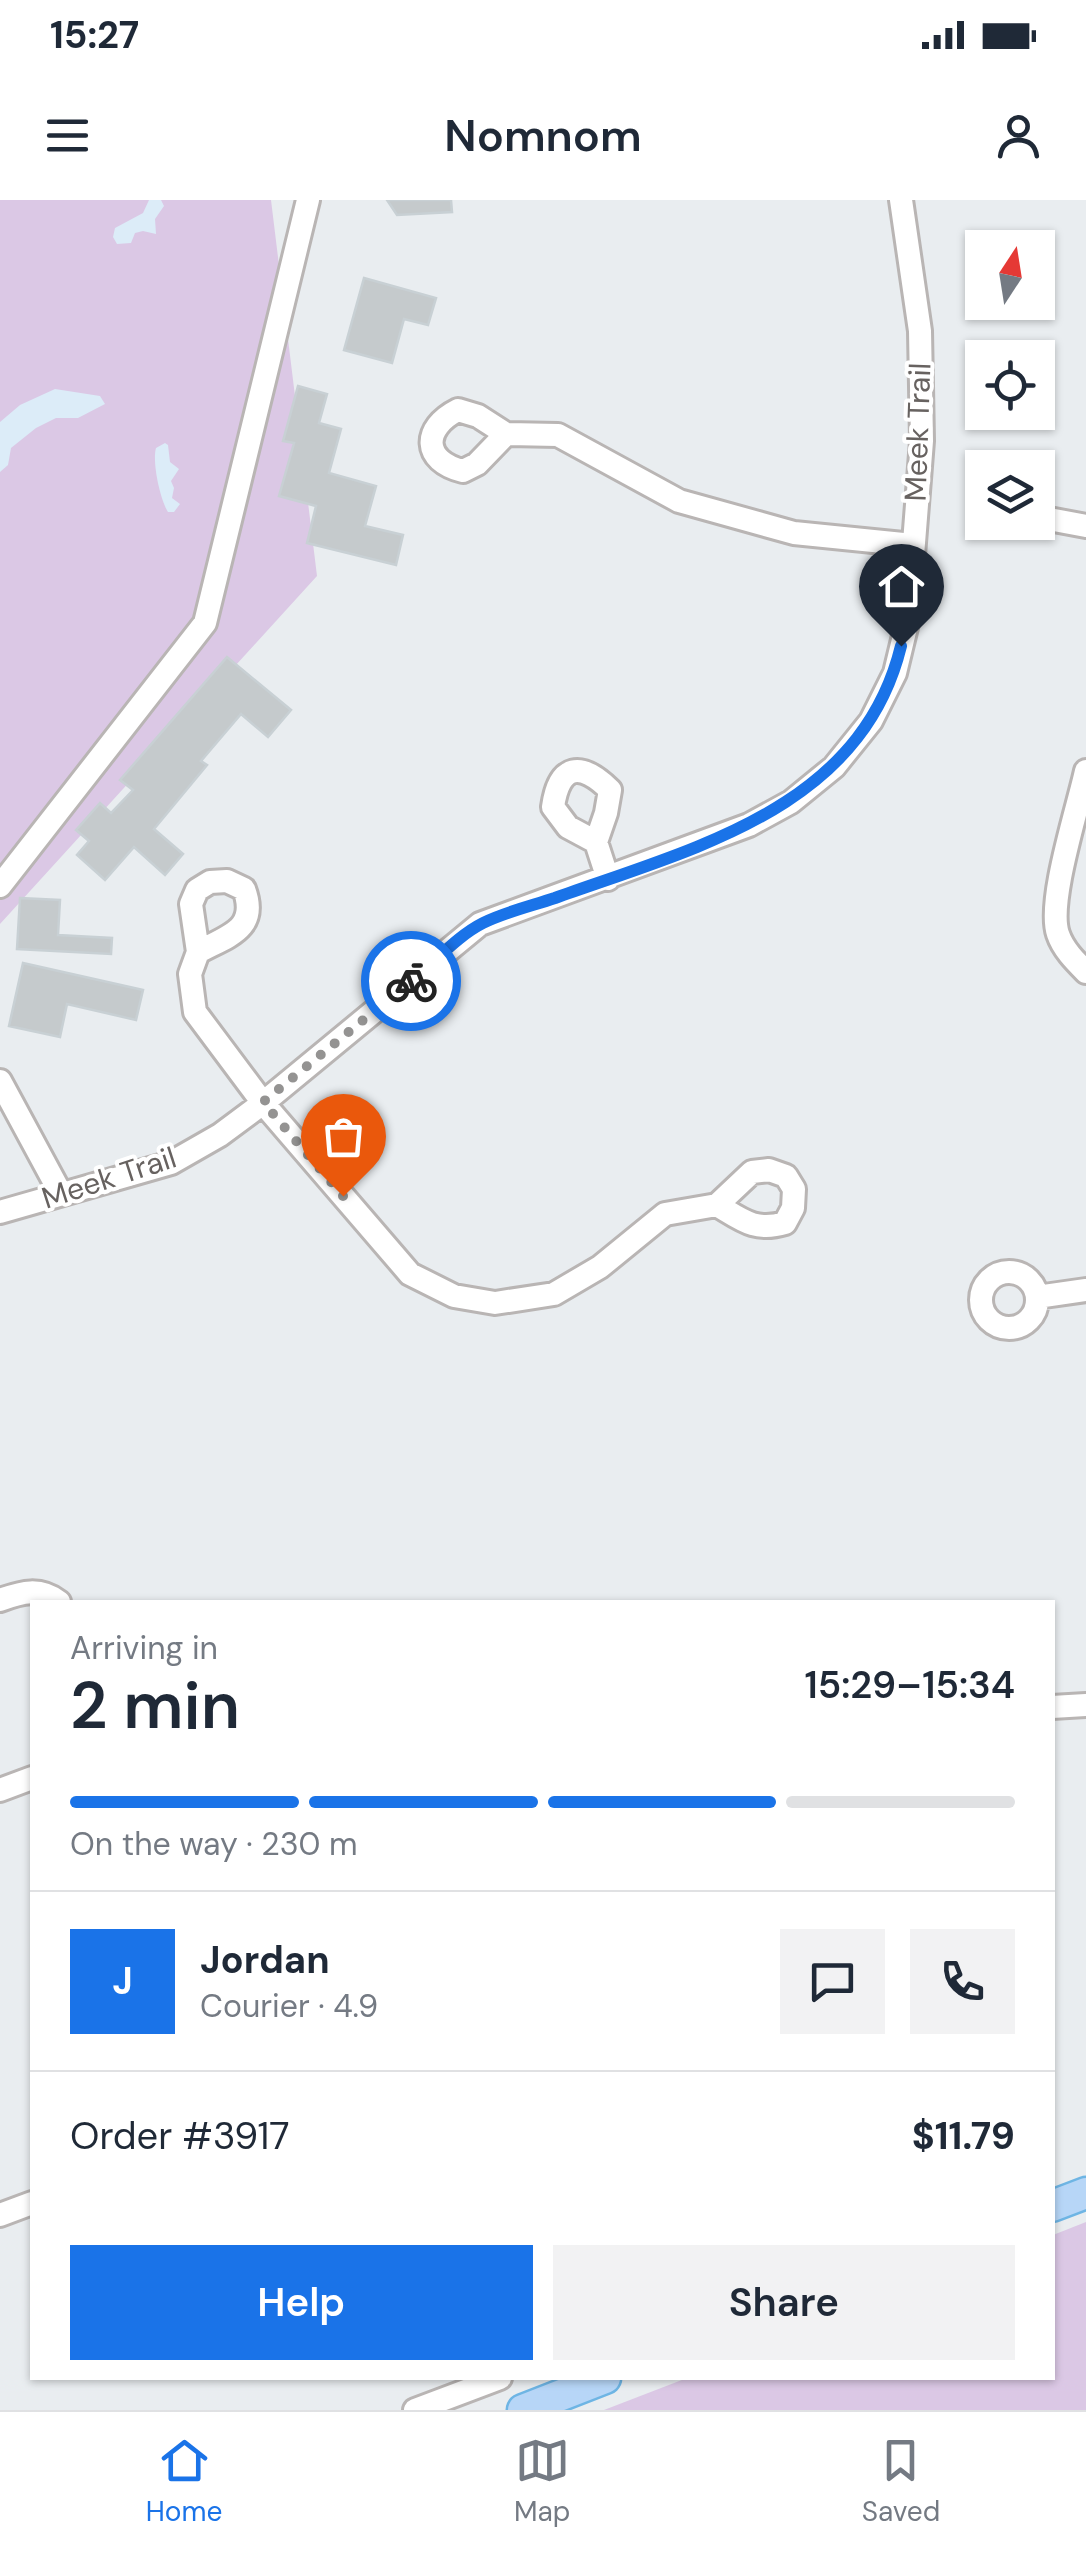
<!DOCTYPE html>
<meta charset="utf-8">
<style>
:root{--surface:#fff;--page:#f2f2f3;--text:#1f2937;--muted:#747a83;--line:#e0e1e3;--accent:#1a73e8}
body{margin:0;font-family:"DM Sans",sans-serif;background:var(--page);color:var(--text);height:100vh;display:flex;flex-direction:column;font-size:38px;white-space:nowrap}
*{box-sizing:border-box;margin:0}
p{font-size:32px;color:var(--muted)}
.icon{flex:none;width:55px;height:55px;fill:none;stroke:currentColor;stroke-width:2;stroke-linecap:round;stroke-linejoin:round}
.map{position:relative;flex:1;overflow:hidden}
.panel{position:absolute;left:30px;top:1400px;width:1025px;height:780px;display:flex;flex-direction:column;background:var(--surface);border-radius:0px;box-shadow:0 2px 8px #0004}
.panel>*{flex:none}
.needle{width:65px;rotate:12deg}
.fabs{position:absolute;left:965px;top:30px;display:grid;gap:20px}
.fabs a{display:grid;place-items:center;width:90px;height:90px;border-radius:0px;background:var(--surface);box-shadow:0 2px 8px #0004;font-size:50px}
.pin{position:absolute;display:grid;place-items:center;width:85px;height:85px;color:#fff;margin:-102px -42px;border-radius:50% 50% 50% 0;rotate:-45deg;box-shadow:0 0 10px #0007}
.pin .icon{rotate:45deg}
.courier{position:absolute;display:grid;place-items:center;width:100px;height:100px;margin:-50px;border:8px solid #1a73e8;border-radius:50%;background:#fff;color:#222;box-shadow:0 2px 12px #0007}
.headline em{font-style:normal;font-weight:600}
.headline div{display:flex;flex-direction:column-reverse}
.headline{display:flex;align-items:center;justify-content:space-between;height:170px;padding:0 40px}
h1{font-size:65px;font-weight:600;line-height:75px}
.bar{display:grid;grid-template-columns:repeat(4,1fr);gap:15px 10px;align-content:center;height:120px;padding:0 40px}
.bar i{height:12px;border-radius:8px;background:var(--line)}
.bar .current{background:var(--accent)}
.bar p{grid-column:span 4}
.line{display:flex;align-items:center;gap:25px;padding:0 40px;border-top:2px solid var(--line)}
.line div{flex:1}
.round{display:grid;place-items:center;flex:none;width:105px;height:105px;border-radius:0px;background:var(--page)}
.primary-button{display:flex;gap:20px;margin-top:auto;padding:20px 40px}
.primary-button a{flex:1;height:115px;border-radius:0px;background:var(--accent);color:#fff;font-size:40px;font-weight:600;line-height:115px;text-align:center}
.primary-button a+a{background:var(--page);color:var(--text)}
.status{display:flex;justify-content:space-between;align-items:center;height:70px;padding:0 50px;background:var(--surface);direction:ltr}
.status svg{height:28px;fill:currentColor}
header{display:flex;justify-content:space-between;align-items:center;height:130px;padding:0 40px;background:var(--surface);font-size:45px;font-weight:600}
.tabs{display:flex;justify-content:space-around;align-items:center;height:140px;border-top:2px solid var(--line);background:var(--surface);font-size:28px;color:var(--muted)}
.tabs a{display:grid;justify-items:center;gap:5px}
.tabs .current{color:var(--accent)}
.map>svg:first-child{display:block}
.green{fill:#dbc8e5}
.sand{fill:#dcecf8}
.building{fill:#c5cacc;stroke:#c8d0d4;stroke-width:2.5}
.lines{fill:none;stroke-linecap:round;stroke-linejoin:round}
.minor-casing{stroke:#b9b5b4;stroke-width:28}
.major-casing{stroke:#6eb5e4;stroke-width:35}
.minor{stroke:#fff;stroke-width:22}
.major{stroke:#b7d6f7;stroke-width:30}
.done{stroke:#949392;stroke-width:10;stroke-dasharray:0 18}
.route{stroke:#1a73e8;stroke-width:12}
.labels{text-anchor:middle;stroke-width:8;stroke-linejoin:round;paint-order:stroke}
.street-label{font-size:30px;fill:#676260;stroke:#fff}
</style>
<div class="status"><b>15:27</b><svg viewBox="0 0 49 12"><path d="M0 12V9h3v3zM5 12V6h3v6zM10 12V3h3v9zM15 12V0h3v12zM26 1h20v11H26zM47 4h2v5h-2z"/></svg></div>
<header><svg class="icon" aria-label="menu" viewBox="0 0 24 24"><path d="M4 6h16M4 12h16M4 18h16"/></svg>Nomnom<svg class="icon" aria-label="person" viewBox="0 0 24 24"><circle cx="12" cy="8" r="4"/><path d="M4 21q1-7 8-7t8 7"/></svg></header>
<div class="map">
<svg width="1086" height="2210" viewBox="0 0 1086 2210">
<rect width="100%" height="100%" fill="#e9edf0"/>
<!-- green -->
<path class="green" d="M 0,0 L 271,0 L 317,376 L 0,724 Z
M 1086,2022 L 1086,2210 L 604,2210 L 687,2178 L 1052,2178 L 1053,2035 Z"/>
<!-- sand -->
<path class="sand" d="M 149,0 L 161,0 L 164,6 L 155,19 L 156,34 L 143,31 L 135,33 L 131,43 L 117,44 L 113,37 L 115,28 L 143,13 Z
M 55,189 L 100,196 L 105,204 L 78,218 L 56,218 L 36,228 L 11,248 L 8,265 L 0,272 L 0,222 L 20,205 Z
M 165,243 L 168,245 L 170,262 L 179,269 L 171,281 L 174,288 L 172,298 L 180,304 L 174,312 L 168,312 C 160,299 152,262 156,248 Z"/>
<!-- building -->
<path class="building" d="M 387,0 L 451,0 L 452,12 L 397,15 Z
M 364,78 L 436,98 L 428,125 L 404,119 L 392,163 L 344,150 Z
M 298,186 L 327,194 L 319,223 L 341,229 L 329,273 L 376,286 L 365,326 L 403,335 L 396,365 L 307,343 L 316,306 L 279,296 L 294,243 L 283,241 Z
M 227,457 L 291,510 L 268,537 L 241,514 L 201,561 L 207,565 L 154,629 L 183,654 L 165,675 L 134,647 L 105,680 L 77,655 L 89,641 L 76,630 L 100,603 L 111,613 L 133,590 L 120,580 Z
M 20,698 L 60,700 L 58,735 L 112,738 L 111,754 L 17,749 Z
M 23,763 L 143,790 L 136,820 L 67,804 L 60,837 L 9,826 Z"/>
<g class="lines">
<!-- minor casing -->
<g class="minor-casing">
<path id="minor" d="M 506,234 L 477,264 L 463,271 C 422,261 422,228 458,210 L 478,216 L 506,234 L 558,235 L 679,301 L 794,333 L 913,345
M 1038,317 L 1086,326
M 1086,571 C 1078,608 1047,702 1058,734 C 1063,749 1075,761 1086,772
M 596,642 L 568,627 L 553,607 C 559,564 581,561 610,590 L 606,613 L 596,642 L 608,679
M 0,686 L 205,423 L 308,0
M 198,752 C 228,736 259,729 244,689 L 227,681 L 210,682 L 197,690 L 191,704 L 198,752 L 190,774 L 195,812 L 263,903 L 410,1074 L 454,1096 L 495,1103 L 554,1094 L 600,1067 L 665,1014 L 717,1005 L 752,972 L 769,970 L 786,976 L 794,989 L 793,1008 L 785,1023 C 755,1032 742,1020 717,1005
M 0,881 L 61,994
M 0,1012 L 171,963 L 220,935 L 263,903 L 480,724 L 749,625 L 791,602 L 834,567 L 871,521 L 895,473 L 908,419 L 922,241 L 920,131 L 901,0
M981 1100a28 28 0 1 1 56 0a28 28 0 1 1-56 0Z
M 1037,1097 L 1086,1090
M 0,1400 C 22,1392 40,1387 59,1402
M 1052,1507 L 1086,1505
M 0,1590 L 32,1578
M 0,2015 L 32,2003
M 415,2210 L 500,2178"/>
</g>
<!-- major casing -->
<g class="major-casing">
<path id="major" d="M 1052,2006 L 1086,1993
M 523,2210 L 605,2178"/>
</g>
<!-- minor -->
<use href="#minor" class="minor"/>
<!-- major -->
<use href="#major" class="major"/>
</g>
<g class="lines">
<!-- done -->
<path class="done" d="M 343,996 L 263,902 L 411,781"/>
<!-- route -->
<path class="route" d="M 411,781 C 434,763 457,736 483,723 C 505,712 531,706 555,698 C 694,648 861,609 901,446"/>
</g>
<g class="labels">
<!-- street labels -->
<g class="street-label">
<text transform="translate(918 232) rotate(-88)" y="10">Meek Trail</text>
<text transform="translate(109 978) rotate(-18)" y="10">Meek Trail</text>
</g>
</g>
</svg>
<div class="fabs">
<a><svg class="needle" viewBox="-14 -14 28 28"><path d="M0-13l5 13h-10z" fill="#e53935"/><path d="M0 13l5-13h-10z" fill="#747a83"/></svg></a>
<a><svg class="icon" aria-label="locate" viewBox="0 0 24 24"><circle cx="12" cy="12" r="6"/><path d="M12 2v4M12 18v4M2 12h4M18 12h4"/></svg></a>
<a><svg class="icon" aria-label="layers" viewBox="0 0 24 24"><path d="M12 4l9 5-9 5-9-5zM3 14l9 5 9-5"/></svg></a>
</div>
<div class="pin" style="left:343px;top:996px;background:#ea580c"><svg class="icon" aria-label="bag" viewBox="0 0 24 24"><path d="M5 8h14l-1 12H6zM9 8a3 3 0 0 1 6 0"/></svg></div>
<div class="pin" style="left:901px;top:446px;background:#1f2937"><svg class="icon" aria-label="home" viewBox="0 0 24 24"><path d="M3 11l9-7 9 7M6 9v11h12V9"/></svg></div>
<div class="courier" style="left:411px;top:781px"><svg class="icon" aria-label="bike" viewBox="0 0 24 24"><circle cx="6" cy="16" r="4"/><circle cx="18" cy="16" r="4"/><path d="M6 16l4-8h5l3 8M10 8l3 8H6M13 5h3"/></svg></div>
<section class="panel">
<div class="headline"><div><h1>2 min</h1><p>Arriving in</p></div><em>15:29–15:34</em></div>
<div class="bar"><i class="current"></i><i class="current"></i><i class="current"></i><i></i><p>On the way · 230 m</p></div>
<div class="line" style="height:180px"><b class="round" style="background:var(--accent);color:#fff">J</b><div><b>Jordan</b><p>Courier · 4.9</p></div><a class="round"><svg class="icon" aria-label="chat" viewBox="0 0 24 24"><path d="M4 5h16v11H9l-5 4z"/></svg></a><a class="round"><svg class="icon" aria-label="phone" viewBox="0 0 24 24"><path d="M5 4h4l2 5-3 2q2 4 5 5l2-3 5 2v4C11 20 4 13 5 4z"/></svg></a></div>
<div class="line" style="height:130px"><div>Order #3917</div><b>$11.79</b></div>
<div class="primary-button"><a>Help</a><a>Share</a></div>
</section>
</div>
<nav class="tabs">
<a class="current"><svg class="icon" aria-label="home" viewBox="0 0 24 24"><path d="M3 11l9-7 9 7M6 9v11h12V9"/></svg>Home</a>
<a><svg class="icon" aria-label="map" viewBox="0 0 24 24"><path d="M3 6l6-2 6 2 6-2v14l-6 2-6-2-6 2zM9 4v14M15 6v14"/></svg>Map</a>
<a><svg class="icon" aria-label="saved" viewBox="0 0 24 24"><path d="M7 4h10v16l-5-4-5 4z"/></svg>Saved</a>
</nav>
